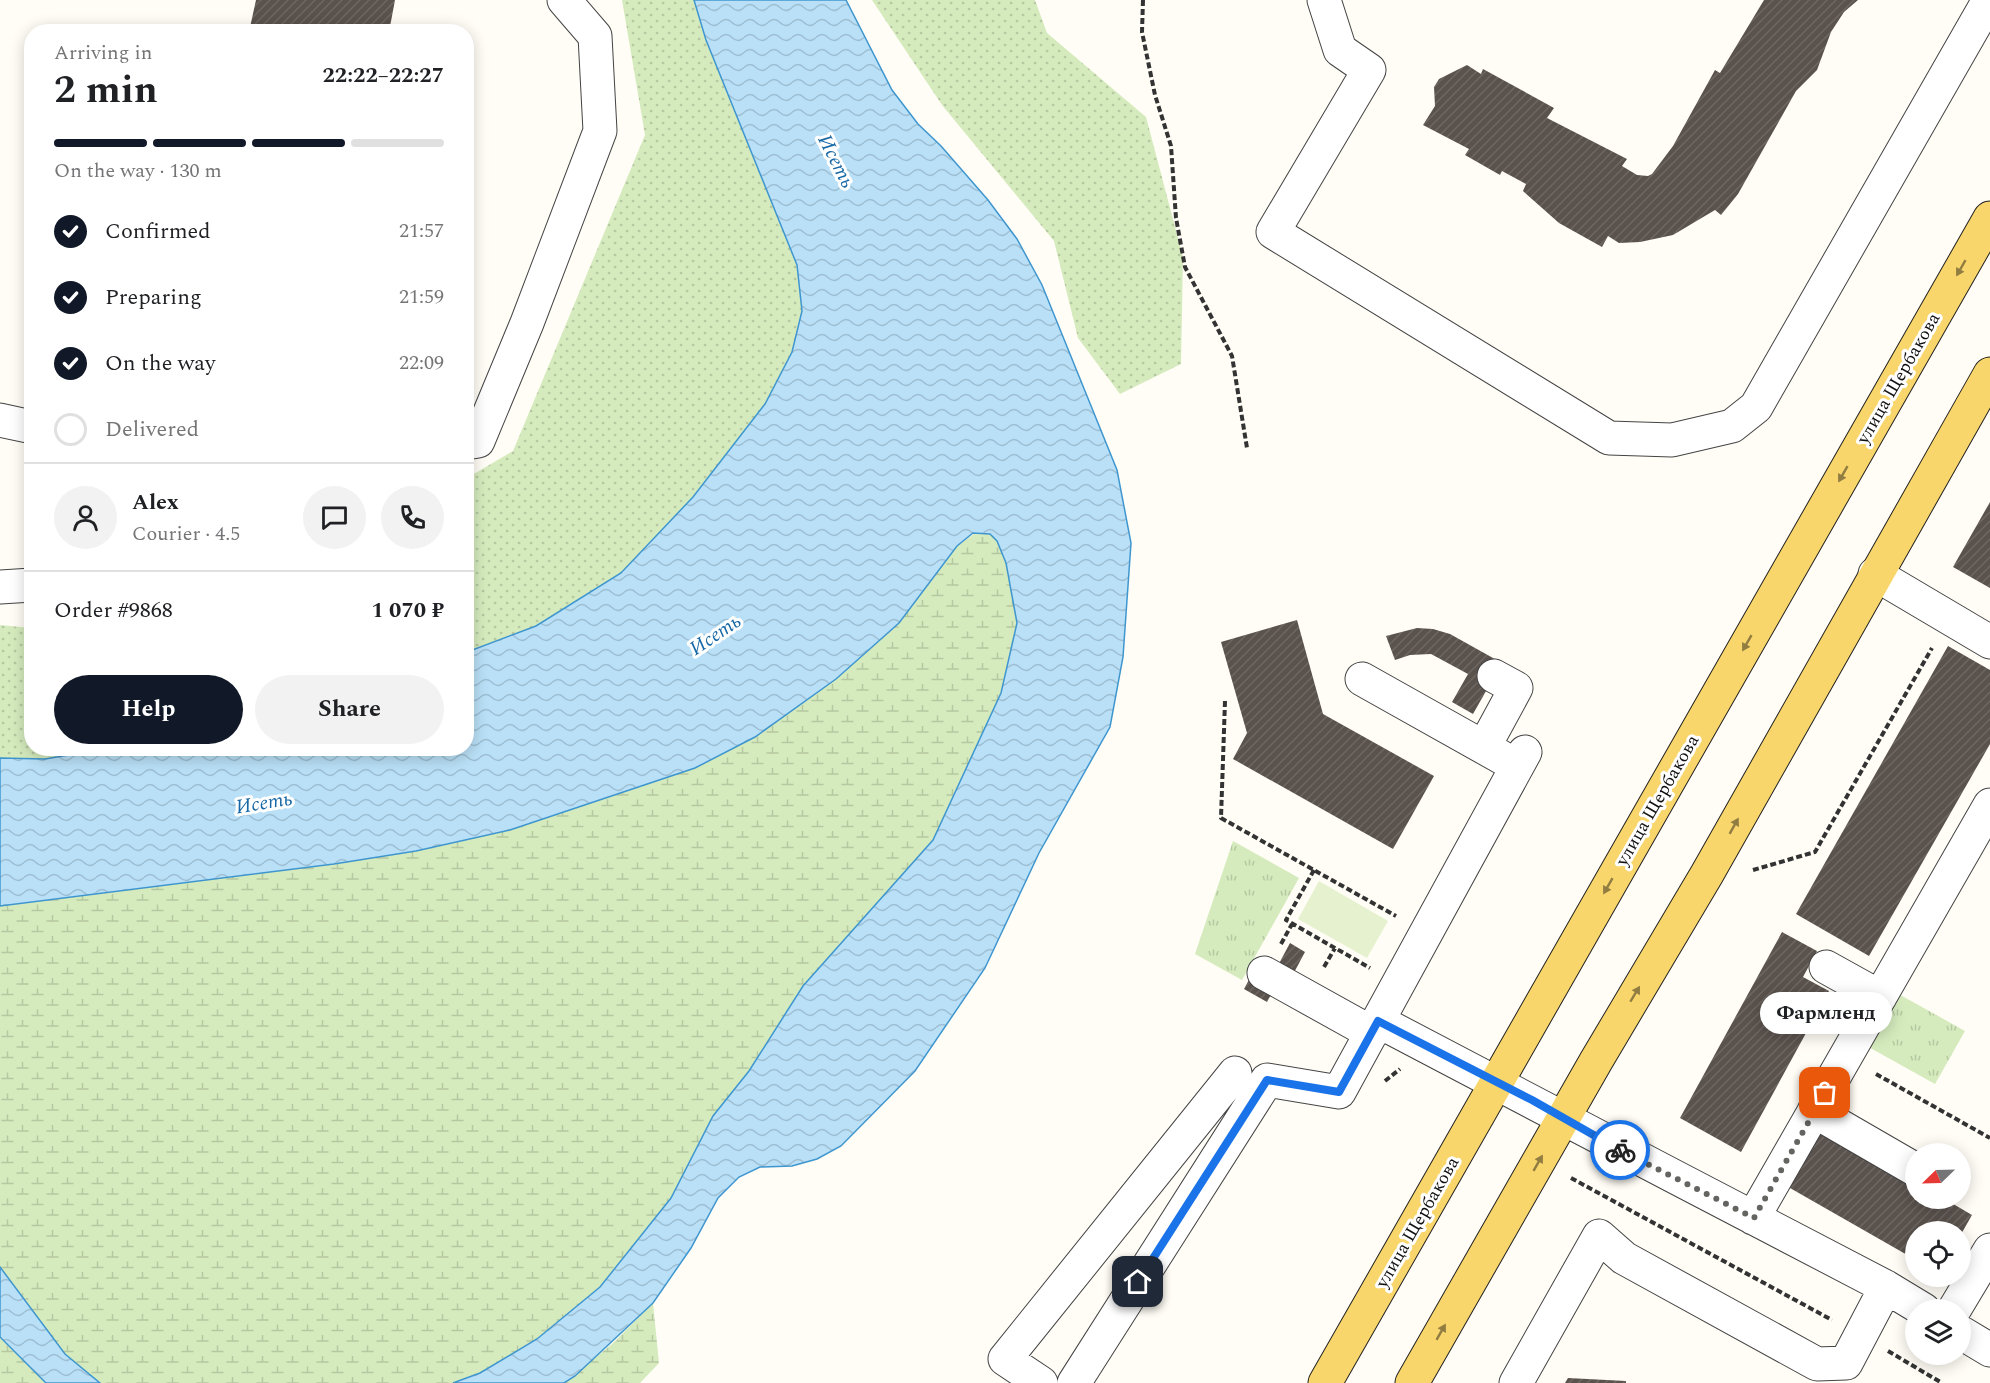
<!DOCTYPE html>
<meta charset="utf-8">
<style>
:root{--surface:#fff;--page:#f2f2f2;--text:#202124;--muted:#757577;--line:#e0e0e0;--accent:#111827}
body{margin:0;font-family:Spectral,serif;background:var(--page);color:var(--text);height:100vh;display:flex;flex-direction:column;font-size:22px;white-space:nowrap}
*{box-sizing:border-box;margin:0}
p{font-size:20px;color:var(--muted)}
.icon{flex:none;width:33px;height:33px;fill:none;stroke:currentColor;stroke-width:2;stroke-linecap:round;stroke-linejoin:round}
.map{position:relative;flex:1;overflow:hidden}
.sheet{position:absolute;left:24px;top:24px;width:450px;height:732px;display:flex;flex-direction:column;background:var(--surface);border-radius:24px;box-shadow:0 3px 15px #0003}
.sheet>*{flex:none}
.needle{width:39px;rotate:247deg}
.fabs{position:absolute;left:1905px;top:1143px;display:grid;gap:12px}
.fabs a{display:grid;place-items:center;width:66px;height:66px;border-radius:50%;background:var(--surface);box-shadow:0 3px 15px #0003;font-size:30px}
.pin{position:absolute;display:grid;place-items:center;width:51px;height:51px;color:#fff;margin:-26px;border-radius:12px;box-shadow:0 3px 9px #0006}
.courier{position:absolute;display:grid;place-items:center;width:60px;height:60px;margin:-30px;border:4px solid #1a73e8;border-radius:50%;background:#fff;color:#222;box-shadow:0 2px 8px #0007}
.bubble{position:absolute;height:42px;border-radius:21px;background:var(--surface);box-shadow:0 3px 15px #0003;font-size:20px;font-weight:700;line-height:42px;text-align:center}
.headline em{font-style:normal;font-weight:700}
.headline div{display:flex;flex-direction:column-reverse}
.headline{display:flex;align-items:center;justify-content:space-between;height:102px;padding:0 30px}
h1{font-size:39px;font-weight:700;line-height:45px}
.bar{display:grid;grid-template-columns:repeat(4,1fr);gap:9px 6px;align-content:center;height:72px;padding:0 30px}
.bar i{height:8px;border-radius:4px;background:var(--line)}
.bar .current{background:var(--accent)}
.bar p{grid-column:span 4}
.line{display:flex;align-items:center;gap:15px;padding:0 30px;border-top:2px solid var(--line)}
.line div{flex:1}
.round{display:grid;place-items:center;flex:none;width:63px;height:63px;border-radius:32px;background:var(--page)}
ol{padding:0 30px;list-style:none}
li{display:flex;align-items:center;gap:18px;height:66px}
li p{margin-inline-start:auto}
li .icon{padding:6px;border-radius:50%;background:var(--accent);color:#fff;stroke-width:4}
li:last-child{color:var(--muted)}
li i{width:33px;height:33px;border:3px solid var(--line);border-radius:50%}
.action{display:flex;gap:12px;margin-top:auto;padding:12px 30px}
.action a{flex:1;height:69px;border-radius:36px;background:var(--accent);color:#fff;font-size:24px;font-weight:700;line-height:69px;text-align:center}
.action a+a{background:var(--page);color:var(--text)}
.map>svg:first-child{display:block}
.grass{fill:url(#grass-dots)}
.wetland{fill:url(#wetland-marsh)}
.park{fill:url(#park-tufts)}
.pitch{fill:#e6f2cf}
.water{fill:url(#water-waves);stroke:#3f96cf;stroke-width:1.5}
.building{fill:url(#building-hatch)}
.lines{fill:none;stroke-linecap:round;stroke-linejoin:round}
.minor-casing{stroke:#444;stroke-width:35}
.major-casing{stroke:#222;stroke-width:35}
.path{stroke:#333;stroke-width:4;stroke-dasharray:6 3;stroke-linecap:butt}
.minor{stroke:#fff;stroke-width:33}
.major{stroke:#f9d66b;stroke-width:33}
.oneway{fill:#917d42}
.done{stroke:#646461;stroke-width:6;stroke-dasharray:0 10.8}
.route{stroke:#1a73e8;stroke-width:8}
.labels{text-anchor:middle;stroke-width:6;stroke-linejoin:round;paint-order:stroke}
.street-label{font-size:18px;fill:#111;stroke:#fff}
.water-label{font-size:20px;font-style:italic;fill:#1768a6;stroke:#fff}
</style>
<div class="map">
<svg width="1990" height="1383" viewBox="0 0 1990 1383">
<defs>
<pattern id="grass-dots" width="8" height="8" patternUnits="userSpaceOnUse" patternTransform="scale(1.5)"><rect width="8" height="8" fill="#d5ebbd"/><path d="M2 2h.1M6 6h.1" fill="none" stroke="#b6c8a1" stroke-width="1.8" stroke-linecap="round"/></pattern>
<pattern id="wetland-marsh" width="20" height="14" patternUnits="userSpaceOnUse" patternTransform="scale(1.5)"><rect width="20" height="14" fill="#d5ebbd"/><path d="M1 5h8M5 5V1M11 12h8M15 12V8" fill="none" stroke="#b6c8a1"/></pattern>
<pattern id="park-tufts" width="24" height="20" patternUnits="userSpaceOnUse" patternTransform="scale(1.5)"><rect width="24" height="20" fill="#d5ebbd"/><path d="M3 7l-1-3M5 7V3M7 7l1-3M15 17l-1-3M17 17v-4M19 17l1-3" fill="none" stroke="#b6c8a1"/></pattern>
<pattern id="water-waves" width="16" height="10" patternUnits="userSpaceOnUse" patternTransform="scale(1.5)"><rect width="16" height="10" fill="#b9e0f7"/><path d="M0 5q4-4 8 0t8 0" fill="none" stroke="#9ebfd3"/></pattern>
<pattern id="building-hatch" width="6" height="6" patternUnits="userSpaceOnUse" patternTransform="scale(1.5)"><rect width="6" height="6" fill="#5a524d"/><path d="M-1 1l2-2M0 6l6-6M5 7l2-2" fill="none" stroke="#6d6662"/></pattern>
</defs>
<rect width="100%" height="100%" fill="#fffdf5"/>
<!-- grass -->
<path class="grass" d="M 622,0 L 694,0 L 706,40 L 797,265 L 802,311 L 792,352 L 765,404 L 693,497 L 621,574 L 536,626 L 467,652 L 467,478 L 513,451 L 645,135 Z
M 872,0 L 1035,0 L 1047,33 L 1146,117 L 1183,257 L 1181,364 L 1120,394 L 1078,338 L 1054,241 L 942,105 Z
M 0,625 L 31,628 L 32,748 L 110,749 L 45,759 L 0,758 Z"/>
<!-- wetland -->
<path class="wetland" d="M 977,532 L 990,534 L 997,541 L 1006,563 L 1017,623 L 1001,693 L 933,840 L 803,986 L 749,1071 L 713,1116 L 671,1198 L 600,1287 L 537,1339 L 480,1373 L 453,1383 L 100,1383 L 65,1354 L 0,1267 L 0,906 L 334,864 L 416,851 L 510,830 L 695,768 L 755,737 L 836,679 L 899,623 L 957,546 Z
M 653,1303 L 659,1363 L 640,1383 L 564,1383 L 612,1344 Z
M 0,1338 L 46,1383 L 0,1383 Z"/>
<!-- park -->
<path class="park" d="M 1233,841 L 1299,878 L 1242,980 L 1195,954 Z
M 1895,992 L 1965,1031 L 1935,1084 L 1865,1045 Z"/>
<!-- pitch -->
<path class="pitch" d="M 1319,881 L 1388,921 L 1367,958 L 1298,919 Z"/>
<!-- water -->
<path class="water" d="M 694,0 L 846,0 L 892,90 L 918,124 L 941,146 L 988,200 L 1017,239 L 1042,285 L 1117,470 L 1131,543 L 1123,657 L 1110,727 L 1039,853 L 985,968 L 915,1071 L 841,1146 L 817,1159 L 792,1166 L 760,1167 L 739,1177 L 718,1198 L 691,1248 L 653,1303 L 575,1376 L 564,1383 L 453,1383 L 480,1373 L 537,1339 L 600,1287 L 671,1198 L 713,1116 L 749,1071 L 803,986 L 933,840 L 1001,693 L 1017,623 L 1006,563 L 997,541 L 990,534 L 973,533 L 957,546 L 899,623 L 836,679 L 755,737 L 695,768 L 510,830 L 416,851 L 334,864 L 0,906 L 0,758 L 45,759 L 110,748 L 466,748 L 467,652 L 536,626 L 621,573 L 693,497 L 765,404 L 792,352 L 802,311 L 797,265 L 706,40 Z
M 0,1267 L 65,1354 L 100,1383 L 46,1383 L 0,1337 Z"/>
<!-- building -->
<path class="building" d="M 256,0 L 395,0 L 389,32 L 249,32 Z
M 1764,0 L 1858,0 L 1844,12 L 1831,32 L 1817,70 L 1796,91 L 1738,194 L 1721,215 L 1715,210 L 1673,235 L 1640,242 L 1619,243 L 1608,236 L 1602,247 L 1559,223 L 1523,191 L 1526,184 L 1502,171 L 1500,175 L 1465,155 L 1469,149 L 1423,125 L 1435,106 L 1434,87 L 1439,79 L 1467,65 L 1481,74 L 1483,69 L 1554,108 L 1547,118 L 1627,159 L 1622,166 L 1637,175 L 1648,176 L 1652,174 L 1673,146 L 1715,70 L 1720,73 Z
M 1990,502 L 1990,588 L 1953,567 Z
M 1297,620 L 1323,714 L 1434,776 L 1393,849 L 1233,759 L 1247,733 L 1221,642 Z
M 1417,628 L 1433,629 L 1450,634 L 1502,663 L 1473,714 L 1452,702 L 1468,674 L 1431,654 L 1410,655 L 1395,660 L 1386,636 Z
M 1948,646 L 1990,670 L 1990,744 L 1869,956 L 1796,914 Z
M 1782,932 L 1817,951 L 1803,977 L 1829,991 L 1741,1152 L 1680,1118 Z
M 1290,943 L 1305,952 L 1290,980 L 1275,971 Z
M 1251,976 L 1274,989 L 1267,1002 L 1244,989 Z
M 1817,1126 L 1916,1183 L 1916,1198 L 1943,1198 L 1972,1215 L 1960,1236 L 1960,1232 L 1916,1232 L 1916,1260 L 1783,1184 Z
M 1568,1378 L 1626,1381 L 1626,1383 L 1565,1383 Z"/>
<g class="lines">
<!-- minor casing -->
<g class="minor-casing">
<path id="minor" d="M 1324,0 L 1340,50 L 1369,70 L 1273,232 L 1609,438 L 1672,440 L 1732,426 L 1756,407 L 1989,0
M 0,420 L 32,427
M 466,443 L 478,441 L 527,323 L 600,131 L 595,36 L 564,0
M 1875,574 L 1990,642
M 0,587 L 32,585
M 1362,679 L 1517,766
M 1484,747 L 1516,688 L 1494,676
M 1826,967 L 1880,997
M 1264,973 L 1372,1033
M 1378,1021 C 1548,1110 1716,1199 1886,1287 L 1924,1310
M 1814,1111 L 1916,1170
M 1753,1218 L 1990,805
M 1954,1310 L 1990,1250
M 1960,1332 L 1990,1350
M 1041,1383 L 1005,1359 L 1235,1073
M 1074,1383 L 1267,1080 L 1339,1092 L 1525,752
M 1516,1383 L 1599,1236 L 1624,1258 L 1817,1364 L 1846,1363 L 1886,1287"/>
</g>
<!-- major casing -->
<g class="major-casing">
<path id="major" d="M 1325,1383 L 1990,218
M 1412,1383 L 1596,1061 L 1707,874 L 1990,374"/>
</g>
<!-- path -->
<path class="path" d="M 1143,0 L 1142,32 L 1155,95 L 1171,146 L 1176,218 L 1185,267 L 1232,356 L 1247,448
M 1225,701 L 1221,818 L 1396,916
M 1314,870 L 1286,920 L 1370,968
M 1753,870 L 1815,852 L 1932,648
M 1281,944 L 1292,924
M 1324,967 L 1335,948
M 1876,1074 L 1990,1138
M 1385,1081 L 1400,1069
M 1571,1178 L 1832,1320
M 1888,1351 L 1942,1383"/>
<!-- minor -->
<use href="#minor" class="minor"/>
<!-- major -->
<use href="#major" class="major"/>
</g>
<!-- one-way arrows -->
<defs><path id="oneway-solid" d="M-6-.8H1V-3.2L6.5 0L1 3.2V.8H-6Z" transform="scale(1.5)"/></defs>
<g class="oneway">
<use href="#oneway-solid" transform="translate(1961 268) rotate(120)"/>
<use href="#oneway-solid" transform="translate(1843 474) rotate(120)"/>
<use href="#oneway-solid" transform="translate(1747 643) rotate(120)"/>
<use href="#oneway-solid" transform="translate(1734 826) rotate(-61)"/>
<use href="#oneway-solid" transform="translate(1608 886) rotate(120)"/>
<use href="#oneway-solid" transform="translate(1635 994) rotate(-59)"/>
<use href="#oneway-solid" transform="translate(1538 1163) rotate(-60)"/>
<use href="#oneway-solid" transform="translate(1441 1332) rotate(-60)"/>
</g>
<g class="lines">
<!-- done -->
<path class="done" d="M 1620,1150 L 1754,1218 L 1825,1093"/>
<!-- route -->
<path class="route" d="M 1138,1282 L 1267,1080 L 1339,1092 L 1378,1021 L 1532,1100 L 1620,1150"/>
</g>
<g class="labels">
<!-- street labels -->
<g class="street-label">
<text transform="translate(1898 378) rotate(-60)" y="6">улица Щербакова</text>
<text transform="translate(1657 800) rotate(-60)" y="6">улица Щербакова</text>
<text transform="translate(1417 1222) rotate(-60)" y="6">улица Щербакова</text>
</g>
<!-- water labels -->
<g class="water-label">
<text transform="translate(837 161) rotate(63)" y="7">Исеть</text>
<text transform="translate(715 634) rotate(-34)" y="7">Исеть</text>
<text transform="translate(264 802) rotate(-9)" y="7">Исеть</text>
</g>
</g>
</svg>
<div class="fabs">
<a><svg class="needle" viewBox="-14 -14 28 28"><path d="M0-13l5 13h-10z" fill="#e53935"/><path d="M0 13l5-13h-10z" fill="#757577"/></svg></a>
<a><svg class="icon" aria-label="locate" viewBox="0 0 24 24"><circle cx="12" cy="12" r="6"/><path d="M12 2v4M12 18v4M2 12h4M18 12h4"/></svg></a>
<a><svg class="icon" aria-label="layers" viewBox="0 0 24 24"><path d="M12 4l9 5-9 5-9-5zM3 14l9 5 9-5"/></svg></a>
</div>
<div class="pin" style="left:1825px;top:1093px;background:#ea580c"><svg class="icon" aria-label="bag" viewBox="0 0 24 24"><path d="M5 8h14l-1 12H6zM9 8a3 3 0 0 1 6 0"/></svg></div>
<div class="pin" style="left:1138px;top:1282px;background:#1f2937"><svg class="icon" aria-label="home" viewBox="0 0 24 24"><path d="M3 11l9-7 9 7M6 9v11h12V9"/></svg></div>
<div class="courier" style="left:1620px;top:1150px"><svg class="icon" aria-label="bike" viewBox="0 0 24 24"><circle cx="6" cy="16" r="4"/><circle cx="18" cy="16" r="4"/><path d="M6 16l4-8h5l3 8M10 8l3 8H6M13 5h3"/></svg></div>
<div class="bubble" style="left:1760px;top:992px;width:132px">Фармленд</div>
<section class="sheet">
<div class="headline"><div><h1>2 min</h1><p>Arriving in</p></div><em>22:22–22:27</em></div>
<div class="bar"><i class="current"></i><i class="current"></i><i class="current"></i><i></i><p>On the way · 130 m</p></div>
<ol>
<li><svg class="icon" aria-label="check" viewBox="0 0 24 24"><path d="M5 12l5 5 9-10"/></svg>Confirmed<p>21:57</p></li>
<li><svg class="icon" aria-label="check" viewBox="0 0 24 24"><path d="M5 12l5 5 9-10"/></svg>Preparing<p>21:59</p></li>
<li><svg class="icon" aria-label="check" viewBox="0 0 24 24"><path d="M5 12l5 5 9-10"/></svg>On the way<p>22:09</p></li>
<li><i></i>Delivered</li>
</ol>
<div class="line" style="height:108px"><a class="round"><svg class="icon" aria-label="person" viewBox="0 0 24 24"><circle cx="12" cy="8" r="4"/><path d="M4 21q1-7 8-7t8 7"/></svg></a><div><b>Alex</b><p>Courier · 4.5</p></div><a class="round"><svg class="icon" aria-label="chat" viewBox="0 0 24 24"><path d="M4 5h16v11H9l-5 4z"/></svg></a><a class="round"><svg class="icon" aria-label="phone" viewBox="0 0 24 24"><path d="M5 4h4l2 5-3 2q2 4 5 5l2-3 5 2v4C11 20 4 13 5 4z"/></svg></a></div>
<div class="line" style="height:78px"><div>Order #9868</div><b>1 070 ₽</b></div>
<div class="action"><a>Help</a><a>Share</a></div>
</section>
</div>
